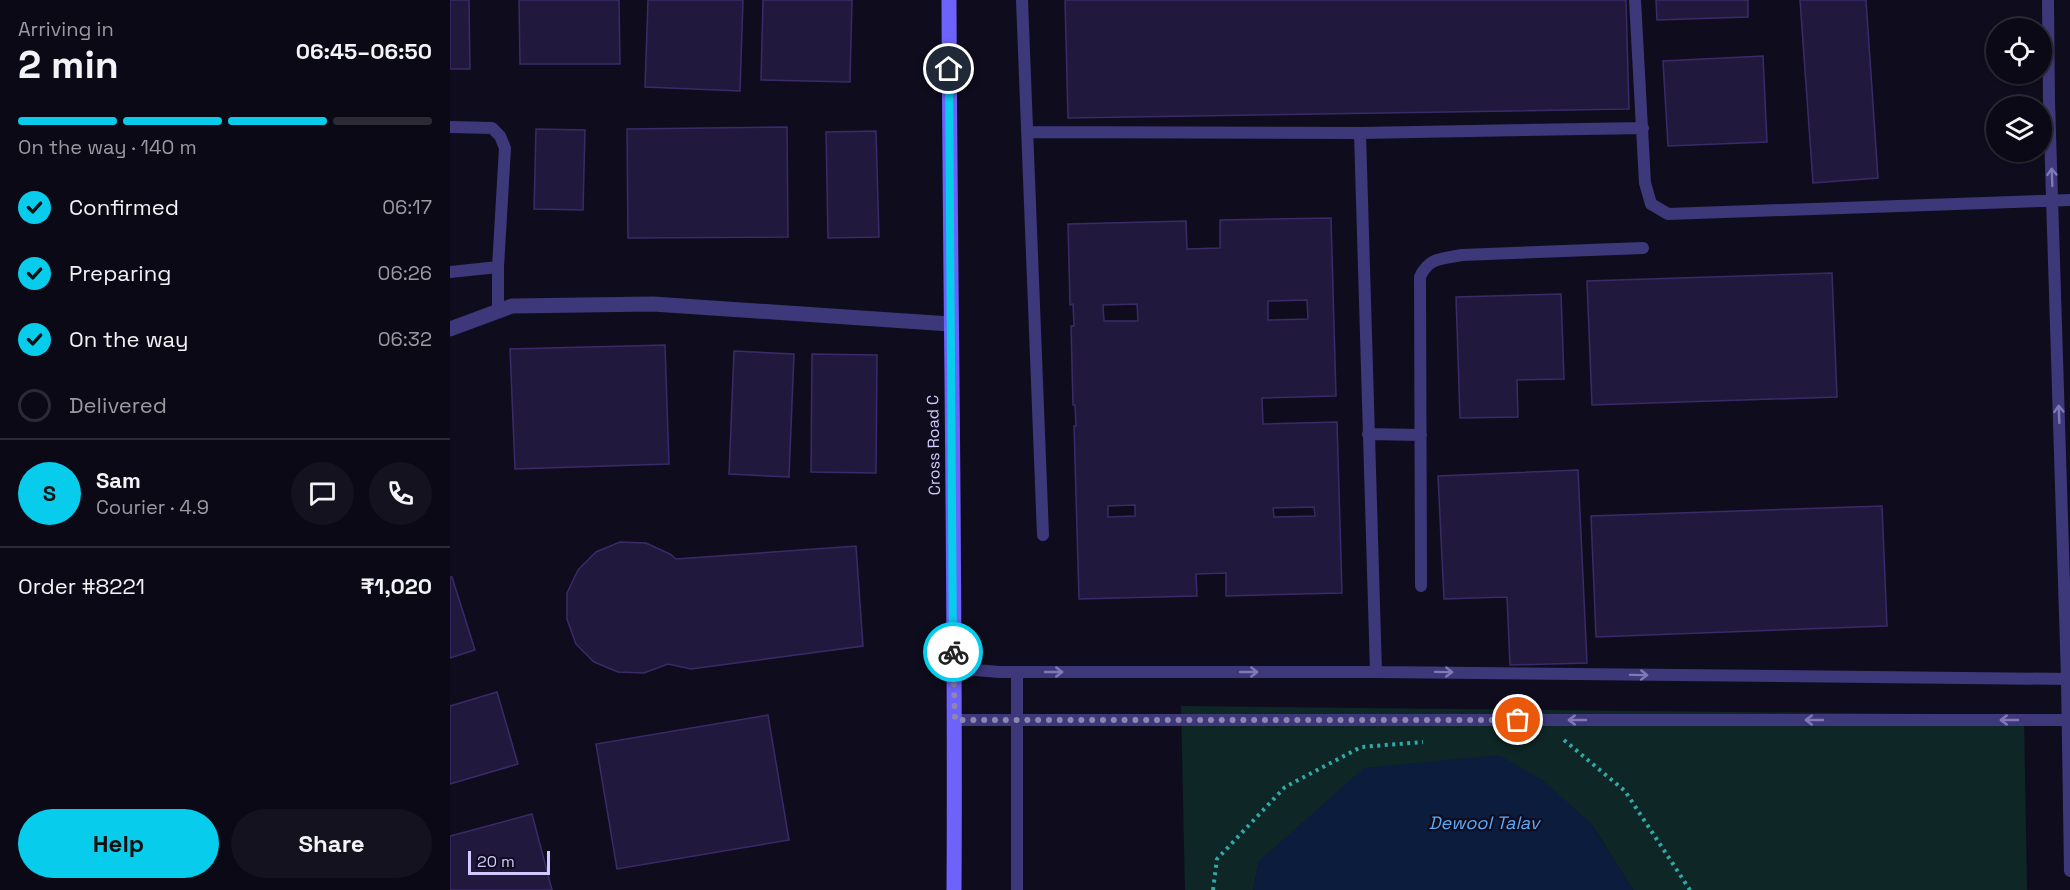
<!DOCTYPE html>
<meta charset="utf-8">
<style>
:root{--surface:#0b0916;--page:#14121f;--text:#f1f3f6;--muted:#9a9aa1;--line:#2b2a35;--accent:#07ccec}
body{margin:0;font-family:"Space Grotesk",sans-serif;background:var(--page);color:var(--text);height:100vh;display:flex;flex-direction:column;font-size:22px;white-space:nowrap}
*{box-sizing:border-box;margin:0}
p{font-size:20px;color:var(--muted)}
.icon{flex:none;width:33px;height:33px;fill:none;stroke:currentColor;stroke-width:2;stroke-linecap:round;stroke-linejoin:round}
.map{position:relative;flex:1;overflow:hidden}
.details{display:flex;flex-direction:column;background:var(--surface);width:450px}
.details>*{flex:none}
.buttons{position:absolute;left:1536px;top:18px;display:grid;gap:12px}
.buttons a{display:grid;place-items:center;width:66px;height:66px;border-radius:50%;background:var(--surface);box-shadow:0 2px 4px #0004,0 0 0 2px var(--line);font-size:30px}
.scale{position:absolute;left:18px;bottom:15px;width:82px;box-sizing:border-box;padding-left:6px;border:3px solid #d1c9fd;border-top:0;font-size:16px;line-height:21px;white-space:nowrap;color:#d1c9fd;-webkit-text-stroke:4px #0f0c1d;paint-order:stroke}
.pin{position:absolute;display:grid;place-items:center;width:51px;height:51px;color:#fff;margin:-26px;border:3px solid #fff;border-radius:50%;box-shadow:0 2px 6px #0007}
.courier{position:absolute;display:grid;place-items:center;width:60px;height:60px;margin:-30px;border:4px solid #07ccec;border-radius:50%;background:#fff;color:#222;box-shadow:0 2px 8px #0007}
.overview em{font-style:normal;font-weight:700}
.overview div{display:flex;flex-direction:column-reverse}
.overview{display:flex;align-items:center;justify-content:space-between;height:102px;padding:0 18px}
h1{font-size:39px;font-weight:700;line-height:45px}
.bar{display:grid;grid-template-columns:repeat(4,1fr);gap:9px 6px;align-content:center;height:72px;padding:0 18px}
.bar i{height:8px;border-radius:4px;background:var(--line)}
.bar .selected{background:var(--accent)}
.bar p{grid-column:span 4}
.line{display:flex;align-items:center;gap:15px;padding:0 18px;border-top:2px solid var(--line)}
.line div{flex:1}
.round{display:grid;place-items:center;flex:none;width:63px;height:63px;border-radius:32px;background:var(--page)}
ol{padding:0 18px;list-style:none}
li{display:flex;align-items:center;gap:18px;height:66px}
li p{margin-inline-start:auto}
li .icon{padding:6px;border-radius:50%;background:var(--accent);color:#111;stroke-width:4}
li:last-child{color:var(--muted)}
li i{width:33px;height:33px;border:3px solid var(--line);border-radius:50%}
.button{display:flex;gap:12px;margin-top:auto;padding:12px 18px}
.button a{flex:1;height:69px;border-radius:36px;background:var(--accent);color:#111;font-size:24px;font-weight:700;line-height:69px;text-align:center}
.button a+a{background:var(--page);color:var(--text)}
main{display:flex;flex:1;min-height:0}
.map>svg:first-child{display:block}
.green{fill:#0f2626}
.water{fill:#0c1c3c}
.building{fill:#21193d;stroke:#3a2b68;stroke-width:1.5;fill-rule:evenodd}
.lines{fill:none;stroke-linecap:round;stroke-linejoin:round}
.path{stroke:#30aaa8;stroke-width:4;stroke-dasharray:3 4.5;stroke-linecap:butt}
.lane{stroke:#3d387a;stroke-width:12}
.street{stroke:#3d387a;stroke-width:15}
.secondary{stroke:#6d63fa;stroke-width:15}
.oneway{stroke:#8079b5}
.done{stroke:#8d87af;stroke-width:6;stroke-dasharray:0 10.8}
.route{stroke:#07ccec;stroke-width:8}
.labels{text-anchor:middle;stroke-width:4.5;stroke-linejoin:round;paint-order:stroke}
.street-label{font-size:16px;fill:#d1c9fd;stroke:#0f0c1d}
.water-label{font-size:18px;font-style:italic;fill:#5aaafa;stroke:#0f0c1d}
</style>
<main>
<section class="details">
<div class="overview"><div><h1>2 min</h1><p>Arriving in</p></div><em>06:45–06:50</em></div>
<div class="bar"><i class="selected"></i><i class="selected"></i><i class="selected"></i><i></i><p>On the way · 140 m</p></div>
<ol>
<li><svg class="icon" aria-label="check" viewBox="0 0 24 24"><path d="M5 12l5 5 9-10"/></svg>Confirmed<p>06:17</p></li>
<li><svg class="icon" aria-label="check" viewBox="0 0 24 24"><path d="M5 12l5 5 9-10"/></svg>Preparing<p>06:26</p></li>
<li><svg class="icon" aria-label="check" viewBox="0 0 24 24"><path d="M5 12l5 5 9-10"/></svg>On the way<p>06:32</p></li>
<li><i></i>Delivered</li>
</ol>
<div class="line" style="height:108px"><b class="round" style="background:var(--accent);color:#111">S</b><div><b>Sam</b><p>Courier · 4.9</p></div><a class="round"><svg class="icon" aria-label="chat" viewBox="0 0 24 24"><path d="M4 5h16v11H9l-5 4z"/></svg></a><a class="round"><svg class="icon" aria-label="phone" viewBox="0 0 24 24"><path d="M5 4h4l2 5-3 2q2 4 5 5l2-3 5 2v4C11 20 4 13 5 4z"/></svg></a></div>
<div class="line" style="height:78px"><div>Order #8221</div><b>₹1,020</b></div>
<div class="button"><a>Help</a><a>Share</a></div>
</section>
<div class="map">
<svg width="1620" height="890" viewBox="0 0 1620 890">
<rect width="100%" height="100%" fill="#0f0c1d"/>
<!-- green -->
<path class="green" d="M 731,706 L 1574,715 L 1577,890 L 1183,890 L 1141,823 L 809,861 L 803,890 L 735,890 Z"/>
<!-- water -->
<path class="water" d="M 1049,755 L 1092,780 L 1141,823 L 1183,890 L 803,890 L 809,861 L 914,768 Z"/>
<!-- building -->
<path class="building" d="M 0,0 L 19,0 L 20,69 L 0,69 Z
M 69,0 L 169,0 L 170,64 L 70,64 Z
M 198,0 L 293,0 L 290,91 L 195,87 Z
M 313,0 L 402,0 L 400,82 L 311,80 Z
M 615,0 L 1176,0 L 1179,109 L 618,118 Z
M 1206,0 L 1298,0 L 1298,17 L 1207,20 Z
M 1350,0 L 1416,0 L 1428,178 L 1363,183 Z
M 1313,56 L 1317,142 L 1218,146 L 1213,61 Z
M 337,127 L 338,237 L 178,238 L 177,129 Z
M 86,129 L 135,130 L 133,210 L 84,209 Z
M 426,131 L 429,237 L 378,238 L 376,132 Z
M 881,218 L 886,396 L 812,398 L 813,424 L 887,422 L 892,593 L 776,596 L 776,573 L 746,574 L 747,596 L 629,599 L 624,426 L 626,426 L 625,405 L 623,405 L 621,326 L 624,326 L 623,304 L 620,305 L 618,224 L 736,221 L 737,249 L 770,248 L 770,220 ZM 857,300 L 858,319 L 818,320 L 818,301 ZM 687,304 L 688,321 L 654,321 L 653,305 ZM 685,505 L 685,516 L 658,517 L 658,506 ZM 864,507 L 865,516 L 824,517 L 823,508 Z
M 1382,273 L 1387,397 L 1142,405 L 1137,281 Z
M 1111,294 L 1114,379 L 1067,380 L 1068,417 L 1010,418 L 1006,297 Z
M 215,345 L 219,464 L 65,469 L 60,349 Z
M 284,351 L 344,354 L 339,477 L 279,474 Z
M 362,354 L 427,355 L 426,473 L 361,472 Z
M 1128,470 L 1137,663 L 1060,665 L 1057,597 L 994,599 L 988,476 Z
M 1432,506 L 1437,626 L 1146,637 L 1141,516 Z
M 170,542 L 196,543 L 220,554 L 226,559 L 406,546 L 413,646 L 241,669 L 218,664 L 194,673 L 168,672 L 144,662 L 126,644 L 117,619 L 117,593 L 128,570 L 146,552 Z
M 0,577 L 2,577 L 25,650 L 0,658 Z
M 47,692 L 68,764 L 0,784 L 0,706 Z
M 318,715 L 339,840 L 167,869 L 146,744 Z
M 82,814 L 102,890 L 0,890 L 0,836 Z"/>
<g class="lines">
<!-- path -->
<path class="path" d="M 1114,740 L 1175,791 L 1240,890
M 763,890 L 767,859 L 835,787 L 911,747 L 973,742"/>
<!-- lane -->
<path class="lane" d="M 572,0 L 593,535
M 1185,0 L 1195,183 L 1201,204 L 1218,214 L 1620,200
M 1598,0 L 1599,101 L 1617,679 L 1620,871
M 0,127 L 42,128 L 50,136 L 55,148 L 48,267 L 48,311
M 577,132 L 910,133 L 1193,128
M 910,133 L 926,672
M 0,272 L 48,267
M 918,434 L 971,435
M 971,586 L 970,277 C 979,257 992,259 1012,255 L 1193,248
M 503,668 L 549,672 L 926,672 L 1620,679
M 567,672 L 567,890
M 505,720 L 1620,720"/>
<!-- street -->
<path class="street" d="M 0,329 L 62,306 L 203,304 L 500,324"/>
<!-- secondary -->
<path class="secondary" d="M 499,0 C 500,297 506,593 504,890"/>
</g>
<!-- one-way arrows -->
<defs><path id="oneway-shaft" d="M-6 0H5M1.5-3L5.5 0L1.5 3" fill="none" stroke-width="1.6" stroke-linecap="round" stroke-linejoin="round" transform="scale(1.5)"/></defs>
<g class="oneway">
<use href="#oneway-shaft" transform="translate(1602 177) rotate(-92)"/>
<use href="#oneway-shaft" transform="translate(1609 414) rotate(-92)"/>
<use href="#oneway-shaft" transform="translate(604 672)"/>
<use href="#oneway-shaft" transform="translate(799 672)"/>
<use href="#oneway-shaft" transform="translate(994 672) rotate(1)"/>
<use href="#oneway-shaft" transform="translate(1189 675) rotate(1)"/>
<use href="#oneway-shaft" transform="translate(1127 720) rotate(180)"/>
<use href="#oneway-shaft" transform="translate(1364 720) rotate(180)"/>
<use href="#oneway-shaft" transform="translate(1559 720) rotate(180)"/>
</g>
<g class="lines">
<!-- done -->
<path class="done" d="M 503,652 L 505,720 L 1068,720"/>
<!-- route -->
<path class="route" d="M 499,69 L 503,652"/>
</g>
<g class="labels">
<!-- street labels -->
<g class="street-label">
<text transform="translate(483 445) rotate(-91)" y="6">Cross Road C</text>
</g>
<!-- water labels -->
<g class="water-label">
<text x="1034" y="829">Dewool Talav</text>
</g>
</g>
</svg>
<div class="buttons">
<a><svg class="icon" aria-label="locate" viewBox="0 0 24 24"><circle cx="12" cy="12" r="6"/><path d="M12 2v4M12 18v4M2 12h4M18 12h4"/></svg></a>
<a><svg class="icon" aria-label="layers" viewBox="0 0 24 24"><path d="M12 4l9 5-9 5-9-5zM3 14l9 5 9-5"/></svg></a>
</div>
<div class="scale">20 m</div>
<div class="pin" style="left:1068px;top:720px;background:#ea580c"><svg class="icon" aria-label="bag" viewBox="0 0 24 24"><path d="M5 8h14l-1 12H6zM9 8a3 3 0 0 1 6 0"/></svg></div>
<div class="pin" style="left:499px;top:69px;background:#1f2937"><svg class="icon" aria-label="home" viewBox="0 0 24 24"><path d="M3 11l9-7 9 7M6 9v11h12V9"/></svg></div>
<div class="courier" style="left:503px;top:652px"><svg class="icon" aria-label="bike" viewBox="0 0 24 24"><circle cx="6" cy="16" r="4"/><circle cx="18" cy="16" r="4"/><path d="M6 16l4-8h5l3 8M10 8l3 8H6M13 5h3"/></svg></div>
</div>
</main>
